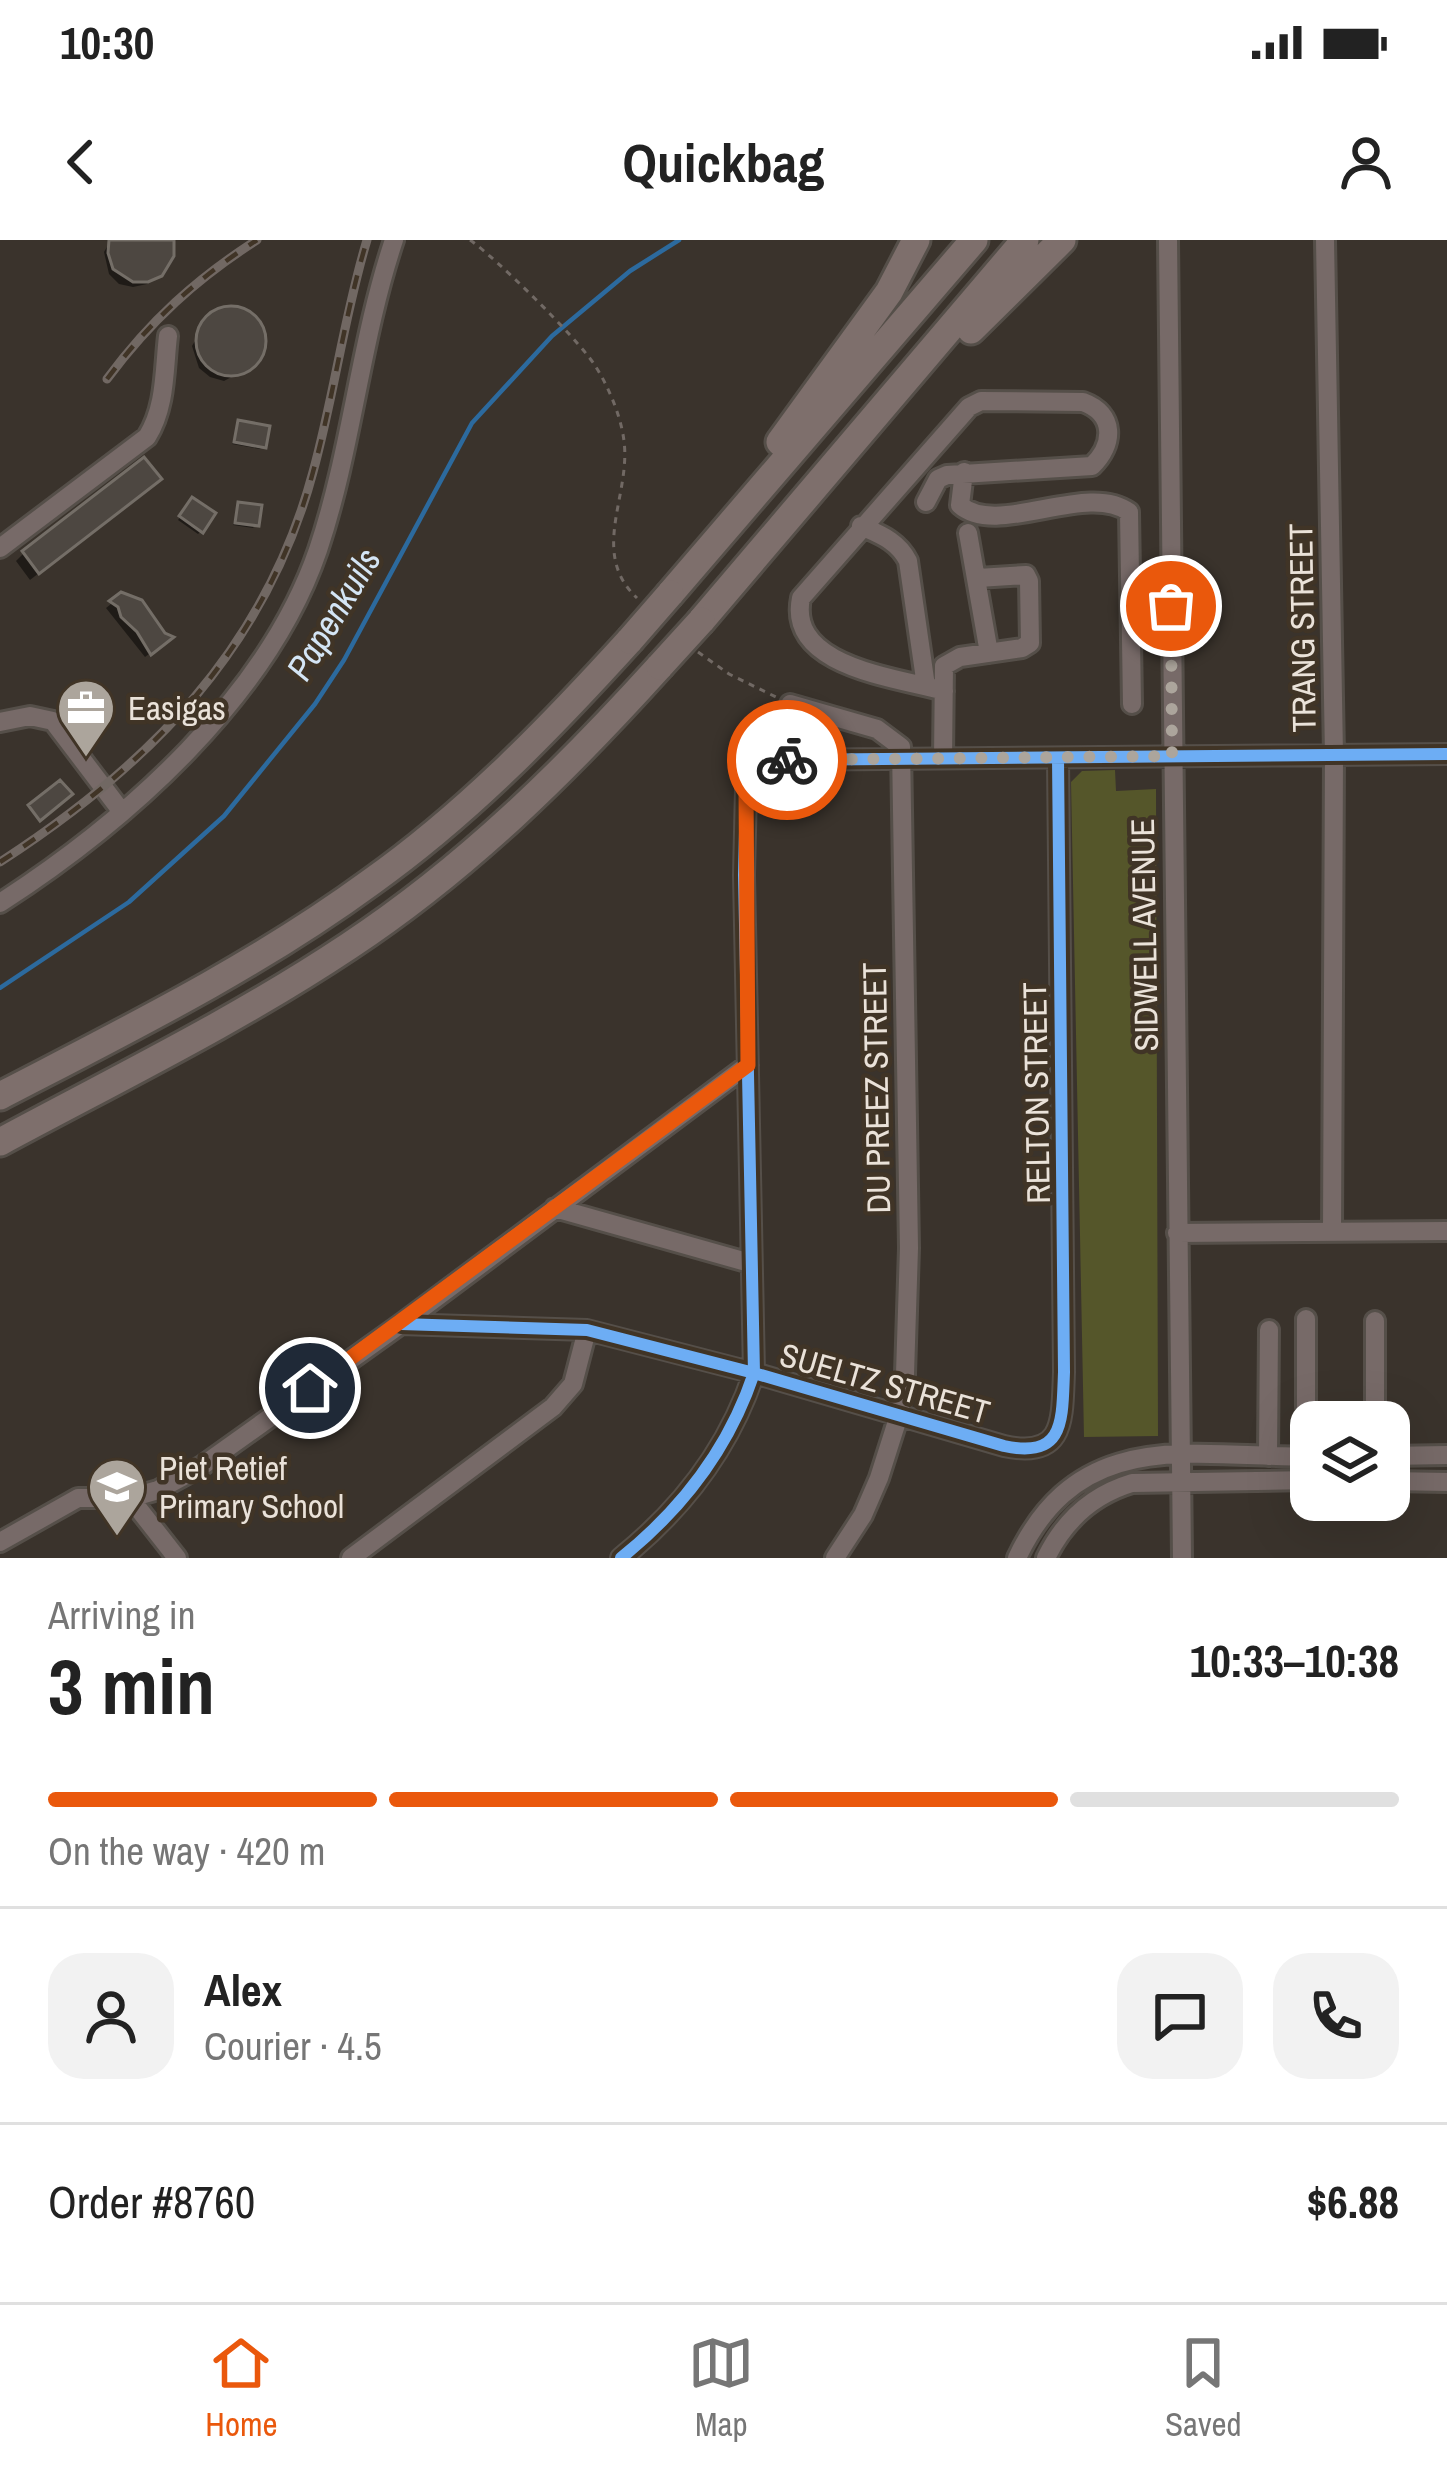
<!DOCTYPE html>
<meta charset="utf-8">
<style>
:root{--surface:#fff;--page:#f2f2f2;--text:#222;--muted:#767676;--line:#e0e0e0;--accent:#ea580c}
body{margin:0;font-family:"Archivo Narrow",sans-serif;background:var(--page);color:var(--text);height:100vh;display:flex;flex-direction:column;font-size:45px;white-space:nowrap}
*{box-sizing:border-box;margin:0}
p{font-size:39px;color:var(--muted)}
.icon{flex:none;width:66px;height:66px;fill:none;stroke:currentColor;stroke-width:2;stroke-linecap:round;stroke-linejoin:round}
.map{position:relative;height:1318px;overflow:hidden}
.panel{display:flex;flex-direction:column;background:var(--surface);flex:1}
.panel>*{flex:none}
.tools{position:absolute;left:1290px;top:1161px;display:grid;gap:24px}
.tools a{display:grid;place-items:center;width:120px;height:120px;border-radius:24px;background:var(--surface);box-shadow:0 12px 48px #0002;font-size:60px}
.pin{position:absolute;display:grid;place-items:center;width:102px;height:102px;color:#fff;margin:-51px;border:6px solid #fff;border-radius:50%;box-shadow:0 3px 12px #0007}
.courier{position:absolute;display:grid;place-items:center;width:120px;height:120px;margin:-60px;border:9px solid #ea580c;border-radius:50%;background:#fff;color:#222;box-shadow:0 3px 15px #0007}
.head em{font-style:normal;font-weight:800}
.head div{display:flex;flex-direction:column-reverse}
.head{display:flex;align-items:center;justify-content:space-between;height:204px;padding:0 48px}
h1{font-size:78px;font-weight:800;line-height:90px}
.bar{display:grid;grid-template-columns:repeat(4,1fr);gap:18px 12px;align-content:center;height:144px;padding:0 48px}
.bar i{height:15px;border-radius:9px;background:var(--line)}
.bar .active{background:var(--accent)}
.bar p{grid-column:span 4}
.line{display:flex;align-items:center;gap:30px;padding:0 48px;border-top:3px solid var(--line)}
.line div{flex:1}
.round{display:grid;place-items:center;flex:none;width:126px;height:126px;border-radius:36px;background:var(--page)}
.status{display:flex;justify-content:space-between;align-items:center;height:84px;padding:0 60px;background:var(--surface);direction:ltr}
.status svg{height:33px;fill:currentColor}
header{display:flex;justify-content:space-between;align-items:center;height:156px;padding:0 48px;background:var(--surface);font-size:54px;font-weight:800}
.menu{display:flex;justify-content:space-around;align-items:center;height:168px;border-top:3px solid var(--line);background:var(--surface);font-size:33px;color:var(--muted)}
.menu a{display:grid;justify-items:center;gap:6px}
.menu .active{color:var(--accent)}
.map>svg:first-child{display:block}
.green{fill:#55562a}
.shadow{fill:#0007}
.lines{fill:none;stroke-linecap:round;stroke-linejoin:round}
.stream{stroke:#2c6a9e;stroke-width:4.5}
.building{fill:#4d4741;stroke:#746e67;stroke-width:3}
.minor-casing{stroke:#554f49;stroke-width:24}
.highway-casing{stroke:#554f49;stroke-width:33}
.path{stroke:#716964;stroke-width:3;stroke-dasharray:6 6;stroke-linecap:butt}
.minor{stroke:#776a68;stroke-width:18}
.highway{stroke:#7e6f6c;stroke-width:27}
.rail-casing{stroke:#716863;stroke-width:9}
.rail{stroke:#403426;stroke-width:4.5;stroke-dasharray:14;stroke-linecap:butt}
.highway-bridge-casing{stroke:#554f49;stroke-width:33;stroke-linecap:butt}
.highway-bridge{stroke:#7e6f6c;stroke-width:27}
.cycleway-casing{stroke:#403426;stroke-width:20}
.cycleway{stroke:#6dadf4;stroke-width:12}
.done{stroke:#aca59c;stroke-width:12;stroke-dasharray:0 21.6}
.route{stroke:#ea580c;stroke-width:15}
.labels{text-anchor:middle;stroke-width:9;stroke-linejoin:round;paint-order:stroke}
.street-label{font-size:33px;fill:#eae2d9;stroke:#403426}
.poi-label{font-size:33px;fill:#eae2d9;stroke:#403426;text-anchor:start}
.water-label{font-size:36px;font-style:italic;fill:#d4e5f5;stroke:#403426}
</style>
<div class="status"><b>10:30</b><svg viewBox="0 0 49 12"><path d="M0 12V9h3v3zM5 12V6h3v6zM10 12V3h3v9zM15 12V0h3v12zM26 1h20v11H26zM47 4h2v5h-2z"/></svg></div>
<header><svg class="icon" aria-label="back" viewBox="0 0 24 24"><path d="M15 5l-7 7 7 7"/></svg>Quickbag<svg class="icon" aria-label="person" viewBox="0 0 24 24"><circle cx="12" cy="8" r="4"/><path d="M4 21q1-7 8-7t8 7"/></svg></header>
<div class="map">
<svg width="1447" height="1318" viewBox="0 0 1447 1318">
<rect width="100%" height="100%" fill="#3a332c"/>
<!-- green -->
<path class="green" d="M 1115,530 L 1116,551 L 1156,549 L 1158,1196 L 1084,1197 L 1071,542 L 1082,531 Z"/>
<!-- shadow -->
<path class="shadow" d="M 111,0 L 168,0 L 158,35 L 147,44 L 133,47 L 119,44 L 109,34 L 104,12 Z
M 230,69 L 253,77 L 263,98 L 261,113 L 252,126 L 224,141 L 210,137 L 199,128 L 192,106 L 208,79 Z
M 239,183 L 263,206 L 260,209 L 232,204 Z
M 150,246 L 30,340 L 16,321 L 24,313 Z
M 190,264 L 201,291 L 198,294 L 178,280 Z
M 239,265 L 256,284 L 253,288 L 233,285 Z
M 121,356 L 165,402 L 145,417 L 106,368 Z"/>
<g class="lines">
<!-- stream -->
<path class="stream" d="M 0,748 L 129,662 L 224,576 L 315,464 L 344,420 L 472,183 L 552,96 L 630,31 L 679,0"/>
</g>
<!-- building -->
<path class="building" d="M 109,0 L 174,0 L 174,16 L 162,36 L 148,42 L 133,42 L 113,29 L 108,13 Z
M196 101a35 35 0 1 1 70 0a35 35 0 1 1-70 0Z
M 238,180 L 270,186 L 266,208 L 234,202 Z
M 144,217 L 162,239 L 39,334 L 22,311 Z
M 192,257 L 216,273 L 203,293 L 179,276 Z
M 238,262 L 262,265 L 259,286 L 235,283 Z
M 121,352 L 142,360 L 165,393 L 174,397 L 151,415 L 137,392 L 121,377 L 118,367 L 109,361 Z
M 60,540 L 73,554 L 40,581 L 28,565 Z"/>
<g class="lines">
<!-- minor casing -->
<g class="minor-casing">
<path id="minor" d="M 1168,0 L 1182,1318
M 1325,0 L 1334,515 L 1332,992
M 964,232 L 960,265 C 997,298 1087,241 1129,272 L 1132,464
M 926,262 L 938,239 L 947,235 L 1092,226 C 1114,205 1116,174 1083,162 L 981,161 L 969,167 L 801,358 C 787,427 895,437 944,451
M 861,286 C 881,295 898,301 908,321 L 926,446
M 968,293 L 989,413
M 0,308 L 147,197 C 166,167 164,130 168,96
M 790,464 L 877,489 L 901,507 L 909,1008 L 905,1134 L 899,1175 L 879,1238 L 863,1275 L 835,1318
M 0,482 L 30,476 L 53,481 L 122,572
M 943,518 L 944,426 L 960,417 L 1022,408 L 1030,403 L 1029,341 L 1026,335 L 978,338
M 0,663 C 127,581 268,456 318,310 C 352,209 360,101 394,0
M 555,968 L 750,1023
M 1177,993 L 1447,991
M 1306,1079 L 1306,1167 L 1310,1176 L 1375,1181
M 1375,1081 L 1375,1182
M 401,1084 L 587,1090 L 754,1133 L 1004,1206 C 1065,1219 1062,1181 1064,1132 L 1058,518
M 1268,1216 L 1269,1090
M 1389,1216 L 1447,1215
M 1389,1241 L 1447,1242
M 130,1258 L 177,1318
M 0,1302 L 78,1258 L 130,1258 L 158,1250 L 202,1226 L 401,1084 L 748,825
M 351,1318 L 553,1167 L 573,1144 L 587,1090
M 621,1318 C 682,1269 729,1208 754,1133 L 744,635 L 746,549 L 752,533 L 776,520 L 1447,514
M 1017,1318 C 1079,1187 1189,1216 1311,1217
M 1046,1318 C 1064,1281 1092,1255 1132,1243 L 1311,1240"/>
</g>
<!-- highway casing -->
<g class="highway-casing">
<path id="highway" d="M 971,90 L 1062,0
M 780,202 L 889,52 L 916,0
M 670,354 L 974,0
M 701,381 L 1025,0
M 0,856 C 127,790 255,727 371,642 C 468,573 550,488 630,400
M 0,902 C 117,839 238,780 349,706 C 467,628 566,530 660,426"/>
</g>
<!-- path -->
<path class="path" d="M 470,0 C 497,19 575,96 594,124 C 608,145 621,176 624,201 C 631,256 589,313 637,358
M 698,412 L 729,434 L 778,458"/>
<!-- minor -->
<use href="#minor" class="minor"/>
<!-- highway -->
<use href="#highway" class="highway"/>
<!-- rail casing -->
<g class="rail-casing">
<path id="rail" d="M 107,139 C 150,81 196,39 257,0
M 0,622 C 149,526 266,408 313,232 C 334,156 344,76 367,0"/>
</g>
<!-- rail -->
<use href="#rail" class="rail"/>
<!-- highway-bridge casing -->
<g class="highway-bridge-casing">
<path id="highway-bridge" d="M 630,400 L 670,354
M 660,426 L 701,381"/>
</g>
<!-- highway-bridge -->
<use href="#highway-bridge" class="highway-bridge"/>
<!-- cycleway casing -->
<g class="cycleway-casing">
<path id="cycleway" d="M 401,1084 L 587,1090 L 754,1133 L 1004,1206 C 1065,1219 1062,1181 1064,1132 L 1058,518
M 621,1318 C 682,1269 729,1208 754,1133 L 744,635 L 746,549 L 752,533 L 776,520 L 1447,514"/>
</g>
<!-- cycleway -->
<use href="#cycleway" class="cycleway"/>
</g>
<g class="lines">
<!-- done -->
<path class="done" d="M 787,520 L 1172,516 L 1171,366"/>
<!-- route -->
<path class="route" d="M 310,1148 L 748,825 L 746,549 C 750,526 767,520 787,520"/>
</g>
<!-- icons -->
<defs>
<g id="office-pin" transform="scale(3)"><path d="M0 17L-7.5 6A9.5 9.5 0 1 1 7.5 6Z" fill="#aca59c" stroke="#403426"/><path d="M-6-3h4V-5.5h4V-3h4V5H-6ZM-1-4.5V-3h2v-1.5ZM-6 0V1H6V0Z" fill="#fff"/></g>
<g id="school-pin" transform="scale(3)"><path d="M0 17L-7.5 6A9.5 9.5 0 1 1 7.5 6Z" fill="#aca59c" stroke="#403426"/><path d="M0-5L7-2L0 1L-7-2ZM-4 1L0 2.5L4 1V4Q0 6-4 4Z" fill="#fff"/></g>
</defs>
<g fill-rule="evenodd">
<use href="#office-pin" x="86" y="468"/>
<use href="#school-pin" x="117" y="1247"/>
</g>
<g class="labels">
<!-- street labels -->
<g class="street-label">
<text transform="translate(1302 388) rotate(-91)" y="12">TRANG STREET</text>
<text transform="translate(1144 695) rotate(-91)" y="12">SIDWELL AVENUE</text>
<text transform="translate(876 848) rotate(-91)" y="12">DU PREEZ STREET</text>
<text transform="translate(1036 853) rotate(-91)" y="12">RELTON STREET</text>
<text transform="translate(885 1143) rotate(16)" y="12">SUELTZ STREET</text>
</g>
<!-- poi labels -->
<g class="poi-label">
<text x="128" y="480">Easigas</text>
<text x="159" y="1240">Piet Retief<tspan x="159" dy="38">Primary School</tspan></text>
</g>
<!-- water labels -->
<g class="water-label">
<text transform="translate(333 374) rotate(-59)" y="13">Papenkuils</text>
</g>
</g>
</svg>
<div class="tools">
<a><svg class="icon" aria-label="layers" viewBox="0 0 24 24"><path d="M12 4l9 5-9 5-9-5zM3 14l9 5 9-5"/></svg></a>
</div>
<div class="pin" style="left:1171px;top:366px;background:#ea580c"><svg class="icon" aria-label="bag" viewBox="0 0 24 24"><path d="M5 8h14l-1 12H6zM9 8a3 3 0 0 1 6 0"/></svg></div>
<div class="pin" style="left:310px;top:1148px;background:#1f2937"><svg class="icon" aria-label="home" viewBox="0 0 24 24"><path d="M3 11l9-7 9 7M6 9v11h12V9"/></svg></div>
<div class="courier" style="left:787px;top:520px"><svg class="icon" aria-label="bike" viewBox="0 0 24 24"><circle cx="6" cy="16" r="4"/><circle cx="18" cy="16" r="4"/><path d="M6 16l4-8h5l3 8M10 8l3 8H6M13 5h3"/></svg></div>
</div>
<section class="panel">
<div class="head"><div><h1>3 min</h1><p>Arriving in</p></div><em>10:33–10:38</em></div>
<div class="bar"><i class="active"></i><i class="active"></i><i class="active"></i><i></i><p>On the way · 420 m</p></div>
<div class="line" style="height:216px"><a class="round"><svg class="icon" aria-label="person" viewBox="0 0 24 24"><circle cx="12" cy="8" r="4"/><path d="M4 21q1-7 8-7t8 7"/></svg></a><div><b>Alex</b><p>Courier · 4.5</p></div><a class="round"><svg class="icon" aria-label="chat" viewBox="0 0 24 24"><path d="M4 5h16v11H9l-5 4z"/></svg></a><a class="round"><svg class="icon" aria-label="phone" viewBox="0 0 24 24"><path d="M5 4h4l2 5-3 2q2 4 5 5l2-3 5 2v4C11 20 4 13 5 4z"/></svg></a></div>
<div class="line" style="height:156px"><div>Order #8760</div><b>$6.88</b></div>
</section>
<nav class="menu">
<a class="active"><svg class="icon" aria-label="home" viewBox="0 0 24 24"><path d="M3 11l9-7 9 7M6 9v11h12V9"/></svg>Home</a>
<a><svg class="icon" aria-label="map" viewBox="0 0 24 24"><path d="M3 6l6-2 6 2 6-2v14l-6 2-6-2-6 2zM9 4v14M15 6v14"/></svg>Map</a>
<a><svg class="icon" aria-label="saved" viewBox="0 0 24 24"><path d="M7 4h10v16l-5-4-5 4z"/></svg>Saved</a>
</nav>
